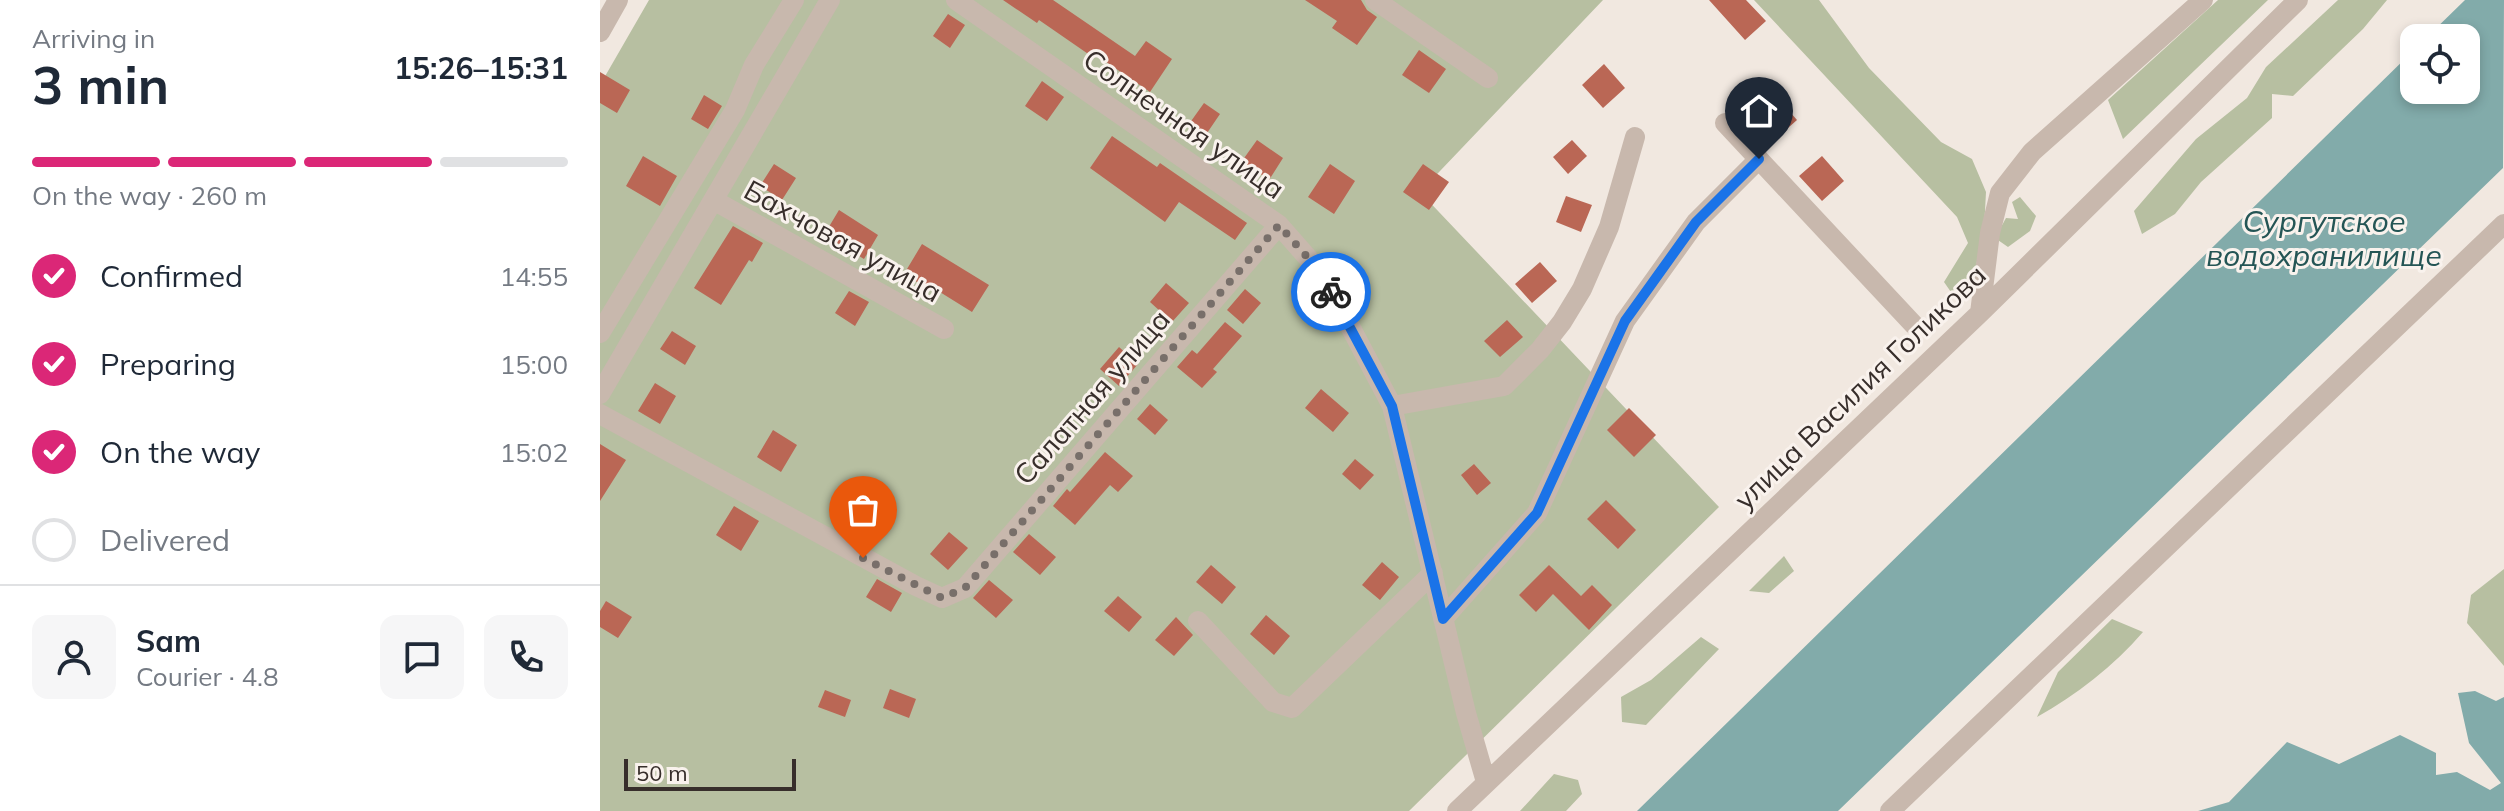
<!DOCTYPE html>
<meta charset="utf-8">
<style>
:root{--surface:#fff;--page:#f6f6f7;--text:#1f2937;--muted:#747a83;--line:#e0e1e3;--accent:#db2777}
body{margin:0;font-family:Mulish,sans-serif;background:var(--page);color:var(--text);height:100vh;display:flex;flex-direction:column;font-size:30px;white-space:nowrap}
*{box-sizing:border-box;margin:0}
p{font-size:26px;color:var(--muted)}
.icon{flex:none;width:44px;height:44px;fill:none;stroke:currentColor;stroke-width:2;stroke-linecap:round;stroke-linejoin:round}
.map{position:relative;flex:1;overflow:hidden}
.side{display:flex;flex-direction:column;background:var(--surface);width:600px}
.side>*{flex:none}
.buttons{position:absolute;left:1800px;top:24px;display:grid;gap:16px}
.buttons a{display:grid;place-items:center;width:80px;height:80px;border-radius:16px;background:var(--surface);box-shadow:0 4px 12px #0003;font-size:40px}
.scale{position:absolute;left:24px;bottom:20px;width:172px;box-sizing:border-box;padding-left:8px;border:4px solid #372e2b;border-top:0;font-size:22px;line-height:28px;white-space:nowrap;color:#372e2b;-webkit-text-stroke:6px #f9f2ed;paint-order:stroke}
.pin{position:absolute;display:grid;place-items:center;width:68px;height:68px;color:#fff;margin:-82px -34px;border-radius:50% 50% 50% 0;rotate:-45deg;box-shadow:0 0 8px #0007}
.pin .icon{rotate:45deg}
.courier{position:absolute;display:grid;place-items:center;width:80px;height:80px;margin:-40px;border:6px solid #1a73e8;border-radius:50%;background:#fff;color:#222;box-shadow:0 2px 10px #0007}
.head em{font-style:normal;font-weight:700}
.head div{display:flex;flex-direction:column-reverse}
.head{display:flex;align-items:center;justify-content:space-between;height:136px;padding:0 32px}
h1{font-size:52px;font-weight:700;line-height:60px}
.bar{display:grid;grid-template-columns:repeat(4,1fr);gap:12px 8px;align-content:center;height:96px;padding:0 32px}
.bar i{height:10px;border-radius:6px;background:var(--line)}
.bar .selected{background:var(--accent)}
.bar p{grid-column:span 4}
.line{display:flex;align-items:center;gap:20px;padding:0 32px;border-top:2px solid var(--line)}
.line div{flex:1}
.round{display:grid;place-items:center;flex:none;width:84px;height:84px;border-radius:16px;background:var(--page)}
ol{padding:0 32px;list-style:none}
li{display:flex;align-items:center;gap:24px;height:88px}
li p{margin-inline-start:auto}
li .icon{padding:8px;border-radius:50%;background:var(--accent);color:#fff;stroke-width:4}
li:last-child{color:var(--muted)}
li i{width:44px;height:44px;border:4px solid var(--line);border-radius:50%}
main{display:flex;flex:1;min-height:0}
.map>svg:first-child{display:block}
.green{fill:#b7bfa1}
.water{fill:#82abaa}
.building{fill:#ba6755}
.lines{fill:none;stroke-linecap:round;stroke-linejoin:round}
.minor{stroke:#c8b8ad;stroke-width:20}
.done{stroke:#786f6a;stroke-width:8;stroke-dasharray:0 14.4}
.route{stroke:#1a73e8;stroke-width:10}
.labels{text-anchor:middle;stroke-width:6;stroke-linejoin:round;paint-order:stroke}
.street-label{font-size:28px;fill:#372e2b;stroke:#f9f2ed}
.water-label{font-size:30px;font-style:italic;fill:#245555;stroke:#f9f2ed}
</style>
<main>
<section class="side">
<div class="head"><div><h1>3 min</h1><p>Arriving in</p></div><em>15:26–15:31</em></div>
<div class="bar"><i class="selected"></i><i class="selected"></i><i class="selected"></i><i></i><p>On the way · 260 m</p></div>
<ol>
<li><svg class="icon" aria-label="check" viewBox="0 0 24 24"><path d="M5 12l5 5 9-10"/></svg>Confirmed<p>14:55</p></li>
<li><svg class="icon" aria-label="check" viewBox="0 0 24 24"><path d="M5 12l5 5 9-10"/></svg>Preparing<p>15:00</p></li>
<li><svg class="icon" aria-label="check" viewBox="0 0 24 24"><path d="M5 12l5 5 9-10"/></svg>On the way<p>15:02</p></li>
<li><i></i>Delivered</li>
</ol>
<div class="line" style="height:144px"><a class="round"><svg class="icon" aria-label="person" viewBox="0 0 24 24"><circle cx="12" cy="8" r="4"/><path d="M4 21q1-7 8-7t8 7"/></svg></a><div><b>Sam</b><p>Courier · 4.8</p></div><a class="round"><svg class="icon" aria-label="chat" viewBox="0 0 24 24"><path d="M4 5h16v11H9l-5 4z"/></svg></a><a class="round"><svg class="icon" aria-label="phone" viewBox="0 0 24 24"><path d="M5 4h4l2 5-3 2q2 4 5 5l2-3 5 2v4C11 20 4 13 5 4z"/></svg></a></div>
</section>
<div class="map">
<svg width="1904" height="811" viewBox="0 0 1904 811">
<rect width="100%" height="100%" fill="#f1e8e0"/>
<!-- green -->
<path class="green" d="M 49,0 L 1003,0 L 820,192 L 1119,507 L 809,811 L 0,811 L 0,85 Z
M 1154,0 L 1219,0 L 1269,68 L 1341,142 L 1372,159 L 1386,192 L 1384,230 L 1374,275 L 1353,295 L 1344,282 L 1368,243 L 1357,217 Z
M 1618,0 L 1668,0 L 1523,139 L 1508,100 Z
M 1738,0 L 1787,0 L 1763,29 L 1693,96 L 1672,94 L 1672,118 L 1601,182 L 1575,214 L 1542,234 L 1534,211 L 1596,139 L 1647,98 L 1666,67 Z
M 1420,197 L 1436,216 L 1430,231 L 1408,247 L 1395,238 L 1406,218 L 1418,219 L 1412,202 Z
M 1184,556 L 1194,571 L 1169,593 L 1149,591 Z
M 1904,569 L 1904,666 L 1867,623 L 1871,595 Z
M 1512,619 L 1543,632 C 1514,666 1476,695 1437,717 L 1458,672 Z
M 1101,637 L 1119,649 L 1046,725 L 1022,722 L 1021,697 L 1051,680 Z
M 954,774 L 978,780 L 982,794 L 966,811 L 920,811 Z"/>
<!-- water -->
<path class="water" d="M 1865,0 L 1904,0 L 1903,168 L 1238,811 L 1037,811 L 1814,50 L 1814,90 L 1866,90 L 1866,38 L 1826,38 Z
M 1875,691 L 1896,701 L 1904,697 L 1904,811 L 1598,811 L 1629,802 L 1687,742 L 1739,764 L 1800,735 L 1836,753 L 1836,775 L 1857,772 L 1890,790 L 1901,783 L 1869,743 L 1858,693 Z"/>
<!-- building -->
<path class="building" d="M 403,0 L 453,0 L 535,56 L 546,41 L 572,59 L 550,92 L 496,55 L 494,58 L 439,20 L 437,23 Z
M 705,0 L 761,0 L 767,10 L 777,17 L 757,45 L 732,28 L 737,21 Z
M 1109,0 L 1146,0 L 1166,21 L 1145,40 Z
M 348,14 L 365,25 L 350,48 L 333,36 Z
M 819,50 L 846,69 L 829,93 L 802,75 Z
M 1004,64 L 1025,88 L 1003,108 L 982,85 Z
M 0,72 L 30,90 L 17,113 L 0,103 Z
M 442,81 L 464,97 L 447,121 L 425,106 Z
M 1174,94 L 1197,120 L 1172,142 L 1149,117 Z
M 104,95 L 122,106 L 108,129 L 91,119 Z
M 604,103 L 620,114 L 605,136 L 589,124 Z
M 512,136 L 557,167 L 560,163 L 647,223 L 635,240 L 579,202 L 565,222 L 490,168 Z
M 657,140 L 683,158 L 669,180 L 642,161 Z
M 972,140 L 987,156 L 968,174 L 953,157 Z
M 43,156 L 77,176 L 60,206 L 26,186 Z
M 1222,156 L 1244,181 L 1222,201 L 1199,176 Z
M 174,164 L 196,178 L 182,200 L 160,186 Z
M 730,164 L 755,181 L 734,214 L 708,197 Z
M 823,164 L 849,182 L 829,210 L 803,192 Z
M 966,196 L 992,205 L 981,232 L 956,222 Z
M 239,210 L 278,235 L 264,259 L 224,235 Z
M 133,226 L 163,243 L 152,262 L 149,260 L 121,305 L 94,288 Z
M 322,244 L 389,285 L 372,312 L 327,284 L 325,287 L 304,274 Z
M 940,262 L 957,281 L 932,303 L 915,284 Z
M 566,283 L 589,303 L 572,322 L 550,302 Z
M 645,289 L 661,303 L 643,324 L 627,310 Z
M 249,291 L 269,302 L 255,326 L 235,313 Z
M 907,320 L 923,337 L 900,357 L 884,341 Z
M 625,322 L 642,336 L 613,369 L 617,372 L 602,388 L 577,367 L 592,350 L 597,354 Z
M 72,331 L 96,346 L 85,365 L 60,349 Z
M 519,347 L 538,364 L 519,386 L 500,369 Z
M 55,383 L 76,396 L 60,424 L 38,411 Z
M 721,389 L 749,413 L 733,432 L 705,408 Z
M 550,404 L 568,420 L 555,435 L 537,419 Z
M 1029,408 L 1056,435 L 1034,457 L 1007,430 Z
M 173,430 L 197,445 L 181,472 L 157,457 Z
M 0,444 L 26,460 L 0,501 Z
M 505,452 L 533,476 L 518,492 L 510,485 L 475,525 L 453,506 L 467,489 L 470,492 Z
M 755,459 L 774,475 L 760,490 L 742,474 Z
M 874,464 L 891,483 L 877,495 L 861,475 Z
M 1006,500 L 1036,530 L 1018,549 L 987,519 Z
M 134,506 L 159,521 L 141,551 L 116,535 Z
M 349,532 L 368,548 L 348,570 L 330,554 Z
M 429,534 L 456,557 L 440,575 L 413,552 Z
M 782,562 L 799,577 L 780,600 L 762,585 Z
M 611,565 L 636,587 L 622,604 L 596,582 Z
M 949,565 L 981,596 L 992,585 L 1012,605 L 989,630 L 953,594 L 936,612 L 919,595 Z
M 277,579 L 302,593 L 291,612 L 266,597 Z
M 389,580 L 413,600 L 396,618 L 373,598 Z
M 518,596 L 542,617 L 529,632 L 504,611 Z
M 6,601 L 32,617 L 18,638 L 0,627 L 0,611 Z
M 666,615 L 690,636 L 674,655 L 650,634 Z
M 576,617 L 593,635 L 574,656 L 555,640 Z
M 290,689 L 316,699 L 309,718 L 283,708 Z
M 225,690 L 251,700 L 245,717 L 218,707 Z"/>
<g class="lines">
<!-- minor -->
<path class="minor" d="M 356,0 L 679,225 L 708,258 L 733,294 L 792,406 L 866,713 L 886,782
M 775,0 L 888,78
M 0,32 L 18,0
M 1125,123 L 1314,325
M 115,201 L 344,329
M 1380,313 L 1390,233 L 1400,193 L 1432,152 L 1603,0
M 0,333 L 135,110 L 154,65 L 194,0
M 0,394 L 230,0
M 792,406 L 904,386 L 940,350 L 962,322 L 982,289 L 1009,227 L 1035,137
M 0,414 L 316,586 L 342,598 L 365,588 L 679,225
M 843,619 L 937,513 L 1025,321 L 1096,222 L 1159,159
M 598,621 L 673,702 L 692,708 L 833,573
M 857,811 L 1380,313 L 1698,0
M 1290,811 L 1904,224"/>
</g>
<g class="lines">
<!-- done -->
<path class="done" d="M 263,558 L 342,598 L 365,588 L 679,225 L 708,258 L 731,292"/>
<!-- route -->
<path class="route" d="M 731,292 L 792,406 L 843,619 L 937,513 L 1025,321 L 1096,222 L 1159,159"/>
</g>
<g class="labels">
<!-- street labels -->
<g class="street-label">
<text transform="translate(584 124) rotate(35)" y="10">Солнечная улица</text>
<text transform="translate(243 241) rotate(29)" y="10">Бахчовая улица</text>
<text transform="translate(1260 387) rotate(-44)" y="10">улица Василия Голикова</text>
<text transform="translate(492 397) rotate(-49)" y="10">Салатная улица</text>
</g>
<!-- water labels -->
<g class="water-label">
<text x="1724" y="232">Сургутское<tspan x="1724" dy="34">водохранилище</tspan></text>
</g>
</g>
</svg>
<div class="buttons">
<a><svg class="icon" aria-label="locate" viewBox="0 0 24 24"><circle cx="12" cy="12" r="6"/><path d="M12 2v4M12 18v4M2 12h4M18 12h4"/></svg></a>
</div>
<div class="scale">50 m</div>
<div class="pin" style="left:263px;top:558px;background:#ea580c"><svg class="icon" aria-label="bag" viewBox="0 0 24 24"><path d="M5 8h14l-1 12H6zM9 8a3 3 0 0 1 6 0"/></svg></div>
<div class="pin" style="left:1159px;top:159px;background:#1f2937"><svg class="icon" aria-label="home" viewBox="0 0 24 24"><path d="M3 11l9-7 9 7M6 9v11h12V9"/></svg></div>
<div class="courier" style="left:731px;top:292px"><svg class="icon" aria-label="bike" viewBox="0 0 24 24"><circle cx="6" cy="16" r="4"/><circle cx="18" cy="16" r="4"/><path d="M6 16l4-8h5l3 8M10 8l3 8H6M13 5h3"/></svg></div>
</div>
</main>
